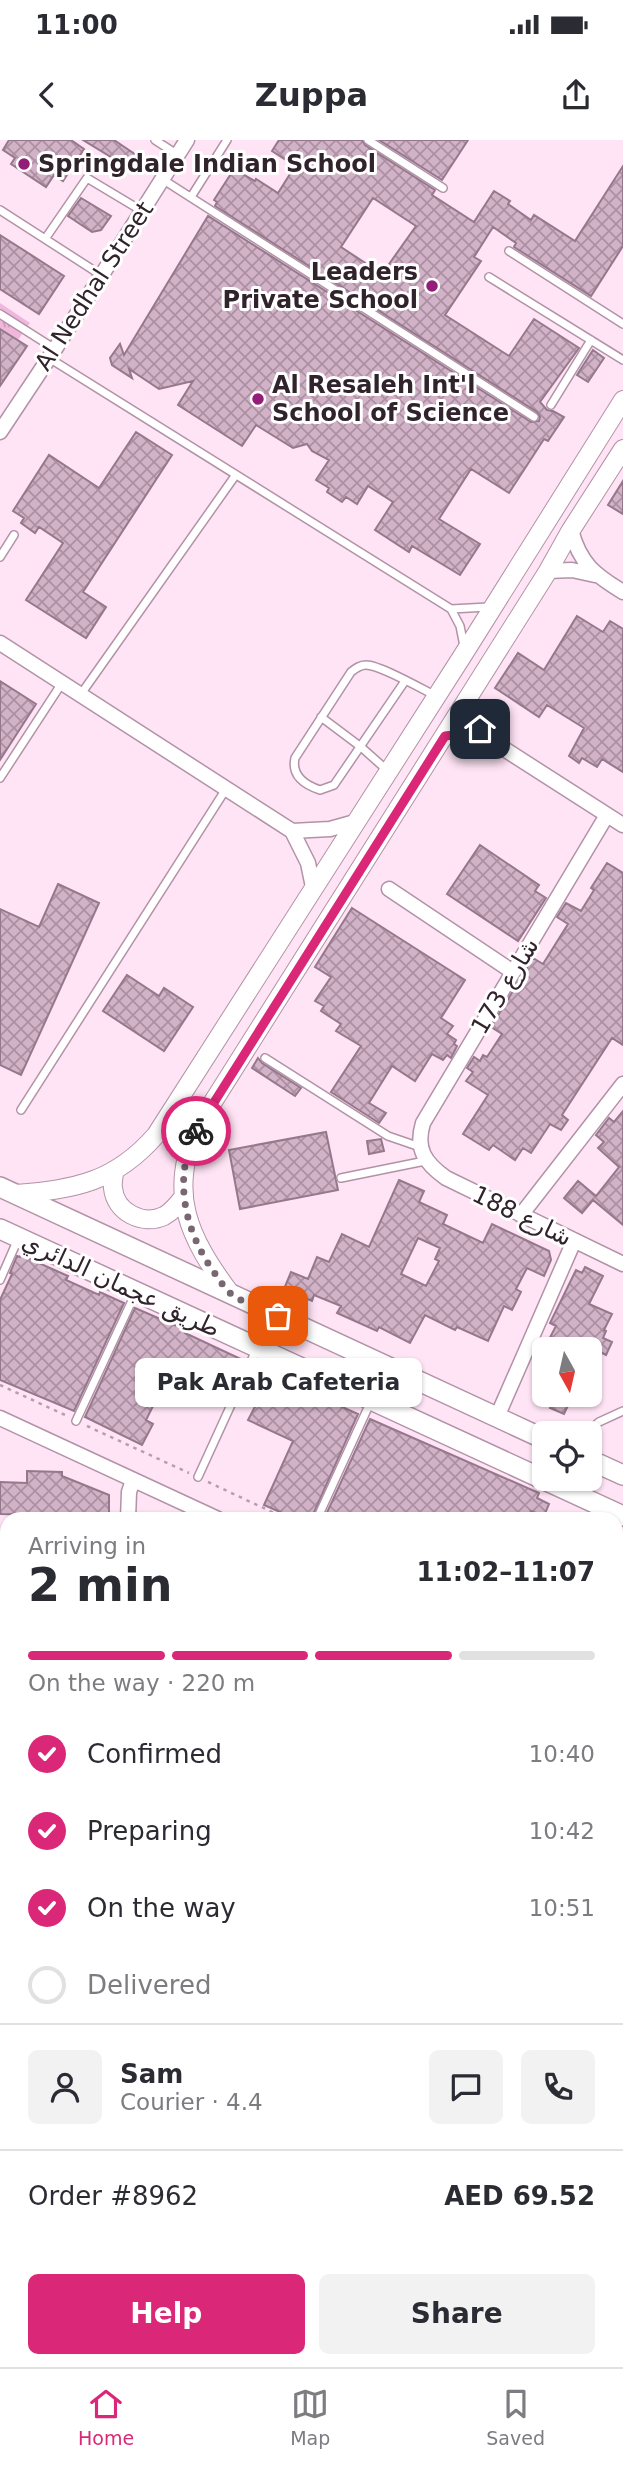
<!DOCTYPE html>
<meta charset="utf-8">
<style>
:root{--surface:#fff;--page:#f2f2f3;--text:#2b2b33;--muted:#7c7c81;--line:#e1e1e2;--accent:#db2777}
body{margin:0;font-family:"DejaVu Sans","Noto Naskh Arabic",sans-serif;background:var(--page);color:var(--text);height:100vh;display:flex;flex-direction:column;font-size:26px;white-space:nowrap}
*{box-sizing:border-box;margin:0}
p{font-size:23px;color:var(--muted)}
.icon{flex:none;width:38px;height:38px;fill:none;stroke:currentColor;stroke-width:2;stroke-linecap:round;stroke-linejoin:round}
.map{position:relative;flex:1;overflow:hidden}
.side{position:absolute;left:0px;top:1372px;width:623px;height:856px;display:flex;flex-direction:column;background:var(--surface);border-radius:21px 21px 0 0;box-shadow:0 2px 5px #0004}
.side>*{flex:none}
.needle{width:46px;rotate:172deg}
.buttons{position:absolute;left:532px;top:1197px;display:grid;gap:14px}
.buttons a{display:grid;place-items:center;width:70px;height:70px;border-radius:10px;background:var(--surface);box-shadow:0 2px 5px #0004;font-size:35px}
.pin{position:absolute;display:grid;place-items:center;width:60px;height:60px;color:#fff;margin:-30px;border-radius:14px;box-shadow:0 4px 10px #0006}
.courier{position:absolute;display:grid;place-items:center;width:70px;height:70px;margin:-35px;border:5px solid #db2777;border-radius:50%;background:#fff;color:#222;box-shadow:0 2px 9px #0007}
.bubble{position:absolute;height:49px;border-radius:10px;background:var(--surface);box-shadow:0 2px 5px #0004;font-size:23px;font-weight:800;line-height:49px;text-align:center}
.head em{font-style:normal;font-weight:800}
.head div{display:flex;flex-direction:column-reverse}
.head{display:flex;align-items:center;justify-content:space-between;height:119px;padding:0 28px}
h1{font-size:46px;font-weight:800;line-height:52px}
.bar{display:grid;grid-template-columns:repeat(4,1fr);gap:10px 7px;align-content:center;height:84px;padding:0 28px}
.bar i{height:9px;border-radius:5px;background:var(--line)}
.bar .active{background:var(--accent)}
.bar p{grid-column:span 4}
.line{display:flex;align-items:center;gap:18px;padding:0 28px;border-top:2px solid var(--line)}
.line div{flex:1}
.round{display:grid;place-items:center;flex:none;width:74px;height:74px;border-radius:10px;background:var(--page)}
ol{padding:0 28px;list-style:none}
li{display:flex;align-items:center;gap:21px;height:77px}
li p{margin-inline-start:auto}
li .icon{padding:7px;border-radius:50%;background:var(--accent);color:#fff;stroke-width:4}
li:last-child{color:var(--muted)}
li i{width:38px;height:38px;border:4px solid var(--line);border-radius:50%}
.action{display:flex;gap:14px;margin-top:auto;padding:14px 28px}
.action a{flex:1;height:80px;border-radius:10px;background:var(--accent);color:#fff;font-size:28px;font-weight:800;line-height:80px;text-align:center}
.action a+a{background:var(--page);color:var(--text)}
.status{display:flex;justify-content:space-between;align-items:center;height:49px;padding:0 35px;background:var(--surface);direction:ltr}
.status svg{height:19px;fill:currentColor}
header{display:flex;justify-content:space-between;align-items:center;height:91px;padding:0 28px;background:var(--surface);font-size:32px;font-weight:800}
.tab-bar{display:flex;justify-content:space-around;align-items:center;height:98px;border-top:2px solid var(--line);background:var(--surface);font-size:19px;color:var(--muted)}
.tab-bar a{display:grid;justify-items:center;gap:4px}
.tab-bar .active{color:var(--accent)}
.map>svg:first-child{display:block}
.park{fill:url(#park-tufts)}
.building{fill:url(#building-cross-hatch);stroke:#96788c;stroke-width:2;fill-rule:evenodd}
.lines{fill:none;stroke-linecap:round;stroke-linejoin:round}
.service-casing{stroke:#b292a7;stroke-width:10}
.minor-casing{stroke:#b292a7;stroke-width:17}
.tertiary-casing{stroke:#b292a7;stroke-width:20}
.secondary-casing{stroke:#b292a7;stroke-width:22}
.path{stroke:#b59fad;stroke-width:2.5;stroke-dasharray:3.5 5;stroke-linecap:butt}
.service{stroke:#fff;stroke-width:7}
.minor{stroke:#fff;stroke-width:14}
.tertiary{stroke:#fff;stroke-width:18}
.secondary{stroke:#fff;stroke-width:19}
.done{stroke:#786772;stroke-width:7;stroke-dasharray:0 12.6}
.route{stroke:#db2777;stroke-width:9}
.poi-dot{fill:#941d79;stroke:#fff;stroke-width:2.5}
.labels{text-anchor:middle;stroke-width:6;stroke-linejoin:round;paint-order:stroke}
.poi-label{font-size:24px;font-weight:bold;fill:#30232c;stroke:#fff;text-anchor:start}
.street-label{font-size:24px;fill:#30232c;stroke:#fff}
</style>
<div class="status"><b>11:00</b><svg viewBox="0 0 49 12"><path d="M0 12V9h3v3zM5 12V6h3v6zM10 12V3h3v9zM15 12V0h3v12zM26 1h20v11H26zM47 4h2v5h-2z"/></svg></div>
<header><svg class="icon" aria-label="back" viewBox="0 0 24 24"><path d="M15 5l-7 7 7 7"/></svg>Zuppa<svg class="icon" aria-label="share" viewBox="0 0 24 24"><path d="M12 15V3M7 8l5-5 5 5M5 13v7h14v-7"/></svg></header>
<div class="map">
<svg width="623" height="2227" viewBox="0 0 623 2227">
<defs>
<pattern id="park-tufts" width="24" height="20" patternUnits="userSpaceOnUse" patternTransform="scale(1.75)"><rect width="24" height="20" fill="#f0b6dc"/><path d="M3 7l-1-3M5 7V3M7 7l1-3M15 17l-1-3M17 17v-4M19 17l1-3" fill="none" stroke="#ce9cbd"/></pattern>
<pattern id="building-cross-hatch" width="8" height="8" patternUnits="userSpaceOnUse" patternTransform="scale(1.75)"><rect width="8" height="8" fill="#d2b2c7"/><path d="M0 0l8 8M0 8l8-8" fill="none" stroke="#ab90a2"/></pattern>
</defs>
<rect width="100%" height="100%" fill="#ffe4f5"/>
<!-- park -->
<path class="park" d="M 0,163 L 30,183 L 18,200 L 0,189 Z"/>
<!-- building -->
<path class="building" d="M 9,0 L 71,0 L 84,9 L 63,41 L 54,35 L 46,47 L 11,24 L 15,18 L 3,10 Z
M 83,0 L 114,0 L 145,21 L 137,33 Z
M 279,0 L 362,0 L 365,5 L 435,50 L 432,55 L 474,82 L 494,51 L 510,61 L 508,64 L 531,80 L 534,75 L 575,101 L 623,26 L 623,106 L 591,156 L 514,107 L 516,103 L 493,87 L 474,117 L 481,121 L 445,175 L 509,216 L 534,179 L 579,208 L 540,262 L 547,270 L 553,271 L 564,277 L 548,301 L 544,299 L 509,353 L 471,329 L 439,379 L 480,404 L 460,435 L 412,406 L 409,412 L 375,390 L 393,362 L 368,346 L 357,364 L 346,357 L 342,362 L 327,352 L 329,348 L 316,340 L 329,320 L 312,311 L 307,304 L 293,308 L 256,285 L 242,306 L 178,265 L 193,241 L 159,249 L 129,229 L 132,238 L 112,225 L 110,218 L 120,204 L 124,215 L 208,76 L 531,282 L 539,281 L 540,277 L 537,272 L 215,66 L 217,62 L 214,60 L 234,29 L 255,41 L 256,39 L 278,53 L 295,26 L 272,11 ZM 373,58 L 416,86 L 382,134 L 341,107 Z
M 379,0 L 468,0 L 442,40 Z
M 81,58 L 111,76 L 101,90 L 92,92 L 68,76 Z
M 0,95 L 64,136 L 39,174 L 0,149 Z
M 0,189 L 27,206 L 0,246 Z
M 593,210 L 604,218 L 588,242 L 577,235 Z
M 136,292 L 172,315 L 83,452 L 106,467 L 86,498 L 26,460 L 63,403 L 39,387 L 35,393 L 21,383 L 24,378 L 13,371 L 49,315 L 99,348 Z
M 623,341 L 623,374 L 608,365 Z
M 577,476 L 603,492 L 610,481 L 623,489 L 623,632 L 602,619 L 597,627 L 582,618 L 579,623 L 569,616 L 584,588 L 547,565 L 539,577 L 495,548 L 518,513 L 544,530 Z
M 0,541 L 36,564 L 0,620 Z
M 480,705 L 539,745 L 535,751 L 546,758 L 518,801 L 447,754 Z
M 607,723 L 623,733 L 623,905 L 612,898 L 562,975 L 568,980 L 561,990 L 550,984 L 531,1013 L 523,1008 L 515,1020 L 493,1005 L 489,1010 L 463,994 L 488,955 L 466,941 L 473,932 L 467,928 L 474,917 L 480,921 L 483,915 L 487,917 L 502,894 L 491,887 L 533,818 L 543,824 L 568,784 L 557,777 L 566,763 L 581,771 L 594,750 L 591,748 Z
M 58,744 L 99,763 L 21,935 L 0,925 L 0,769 L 39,787 Z
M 352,768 L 465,840 L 441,878 L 453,886 L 447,894 L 456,900 L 454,904 L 457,906 L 451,918 L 447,915 L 443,920 L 432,914 L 415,941 L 392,926 L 369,963 L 386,973 L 379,983 L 331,952 L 361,906 L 336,891 L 341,884 L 321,871 L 324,866 L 315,861 L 331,837 L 315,827 Z
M 127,835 L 159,856 L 164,848 L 193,867 L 164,911 L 103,871 Z
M 258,918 L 262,923 L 301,948 L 295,956 L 252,928 Z
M 623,971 L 623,1085 L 593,1060 L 582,1073 L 564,1058 L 578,1041 L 596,1056 L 619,1027 L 598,1008 L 604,1002 L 596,995 L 609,978 L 614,982 Z
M 326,992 L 338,1050 L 240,1069 L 229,1010 Z
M 381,999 L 384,1011 L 369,1014 L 367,1001 Z
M 399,1040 L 424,1051 L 419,1062 L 447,1075 L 443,1084 L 483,1103 L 492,1084 L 549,1111 L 551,1120 L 544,1136 L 527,1128 L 516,1149 L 521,1152 L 512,1170 L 504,1166 L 488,1201 L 457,1187 L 455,1190 L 425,1175 L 410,1203 L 379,1187 L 377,1191 L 337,1173 L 341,1166 L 314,1155 L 312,1161 L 284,1149 L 291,1132 L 308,1139 L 317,1117 L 329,1122 L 342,1094 L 369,1107 ZM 418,1098 L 440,1108 L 435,1119 L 439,1121 L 426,1146 L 401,1134 Z
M 21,1115 L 68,1136 L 66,1140 L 99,1155 L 100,1152 L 124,1163 L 74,1271 L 0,1240 L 0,1160 L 12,1134 L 10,1133 L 17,1116 L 20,1117 Z
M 585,1127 L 603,1136 L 589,1164 L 612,1174 L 604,1190 L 606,1191 L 603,1198 L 612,1202 L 606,1215 L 595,1209 L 544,1209 L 556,1186 L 550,1183 L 576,1130 L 582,1133 Z
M 135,1168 L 186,1190 L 185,1193 L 245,1221 L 222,1266 L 166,1240 L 146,1280 L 153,1284 L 142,1305 L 85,1277 Z
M 257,1225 L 300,1248 L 358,1274 L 311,1379 L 296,1379 L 264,1365 L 293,1301 L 248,1280 L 260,1257 L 245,1250 Z
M 556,1255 L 573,1255 L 564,1274 L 550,1268 Z
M 370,1279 L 539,1353 L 537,1358 L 549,1364 L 544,1376 L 531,1371 L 527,1379 L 324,1379 Z
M 27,1331 L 62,1332 L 62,1336 L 109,1355 L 109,1377 L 72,1378 L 72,1376 L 0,1374 L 0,1342 L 27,1343 Z"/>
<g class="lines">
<!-- service casing -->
<g class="service-casing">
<path id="service" d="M 155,0 L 178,15
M 368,0 L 443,48
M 162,39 L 534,277
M 191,57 L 227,0
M 0,70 L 101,135
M 45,99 L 87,38 L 142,71
M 509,111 L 623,184
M 489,137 L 623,220
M 0,174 L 55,209
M 49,218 L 451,469 L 460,486 L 464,506
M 551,265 L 591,200
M 0,417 L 14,395
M 451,469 L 488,467
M 405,541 L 334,645 L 320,650 C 305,645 291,636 295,618 L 351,532 C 356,528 360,525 366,525 C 380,525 422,549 436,556
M 81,554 L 235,336
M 321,577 L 361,607 L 388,631
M 0,638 L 62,543
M 265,918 L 388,996 L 420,1007
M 21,970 L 226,649
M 341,1038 L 425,1021
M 0,1140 L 18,1099
M 76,1281 L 136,1152
M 586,1293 L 599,1282 L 623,1271
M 198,1337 L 257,1208
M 317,1379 L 371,1261
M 5,1805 L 7,1697
M 616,1917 L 623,1918
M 616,2116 L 623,2116
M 616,2211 L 623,2211"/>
</g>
<!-- minor casing -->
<g class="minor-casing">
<path id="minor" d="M 0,292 L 55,209 L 187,0
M 571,390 C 580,424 595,435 623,452
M 548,431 L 572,430 L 595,435
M 0,503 L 292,691 L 308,723 L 313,747
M 470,556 L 475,579 L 487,598
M 445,596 L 471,593 L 487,598 L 623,685
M 607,675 L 423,983 C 415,1009 425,1023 446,1038 L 623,1124
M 292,691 L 330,689 L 355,682
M 389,749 L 513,832
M 521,1075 L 623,944
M 497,1277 L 574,1101
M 0,1278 L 218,1379
M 128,1379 L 129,1352 L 133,1340
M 0,1445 L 7,1445
M 0,1562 L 7,1562
M 616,1564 L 623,1567
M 0,1681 L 7,1681
M 0,1806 L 7,1806
M 0,1938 L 7,1938
M 0,2073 L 7,2073
M 0,2192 L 7,2192
M 118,2227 L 118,2221
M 252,2227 L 252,2221
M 387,2227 L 387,2221
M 509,2227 L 509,2221"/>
</g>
<!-- tertiary casing -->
<g class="tertiary-casing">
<path id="tertiary" d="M 114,1031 C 114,1037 112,1043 113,1048 C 115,1072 143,1086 164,1076 C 173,1071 178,1064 184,1056
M 16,1054 C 76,1049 115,1042 156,995 L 463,515 L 623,260
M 230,1153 C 189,1098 166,1052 199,984 L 548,431 L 571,390 L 623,309"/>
</g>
<!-- secondary casing -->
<g class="secondary-casing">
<path id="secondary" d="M 0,1047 L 544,1299
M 0,1089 L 623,1376
M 590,1320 L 623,1335"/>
</g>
<!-- path -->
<path class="path" d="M 0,1245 L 65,1275
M 87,1286 L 189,1333
M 208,1342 L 287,1379
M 616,1531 L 623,1534"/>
<!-- service -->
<use href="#service" class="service"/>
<!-- minor -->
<use href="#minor" class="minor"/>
<!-- tertiary -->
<use href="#tertiary" class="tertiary"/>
<!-- secondary -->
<use href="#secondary" class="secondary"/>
</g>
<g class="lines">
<!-- done -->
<path class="done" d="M 196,991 C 172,1039 185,1093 216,1135 C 220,1140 224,1148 229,1152 C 239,1162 265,1170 278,1176"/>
<!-- route -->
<path class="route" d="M 196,991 L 445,596 L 471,593 L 487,598 L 480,589"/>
</g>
<!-- markers -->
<g class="poi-dot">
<circle cx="24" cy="24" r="7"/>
<circle cx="432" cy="146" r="7"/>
<circle cx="258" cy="259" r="7"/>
</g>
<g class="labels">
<!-- poi labels -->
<g class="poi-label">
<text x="38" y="32">Springdale Indian School</text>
<text x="418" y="140" text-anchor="end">Leaders<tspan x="418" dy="28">Private School</tspan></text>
<text x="272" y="253">Al Resaleh Int'l<tspan x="272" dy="28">School of Science</tspan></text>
</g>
<!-- street labels -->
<g class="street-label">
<text transform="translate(94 146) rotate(-57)" y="8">Al Nedhal Street</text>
<text transform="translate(505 846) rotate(-59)" y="8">شارع 173</text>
<text transform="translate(522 1076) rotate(26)" y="8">شارع 188</text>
<text transform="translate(121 1145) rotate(25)" y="8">طريق عجمان الدائري</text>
</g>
</g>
</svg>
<div class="buttons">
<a><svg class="needle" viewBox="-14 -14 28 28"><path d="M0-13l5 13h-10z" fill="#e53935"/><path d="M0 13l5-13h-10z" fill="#7c7c81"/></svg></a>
<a><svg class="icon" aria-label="locate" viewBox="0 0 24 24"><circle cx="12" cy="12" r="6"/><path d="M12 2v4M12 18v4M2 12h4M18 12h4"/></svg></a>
</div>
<div class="pin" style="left:278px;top:1176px;background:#ea580c"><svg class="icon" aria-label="bag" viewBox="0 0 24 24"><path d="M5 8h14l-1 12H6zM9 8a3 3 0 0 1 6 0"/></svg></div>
<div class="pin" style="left:480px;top:589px;background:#1f2937"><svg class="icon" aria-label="home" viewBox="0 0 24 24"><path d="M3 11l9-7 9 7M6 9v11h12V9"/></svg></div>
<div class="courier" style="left:196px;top:991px"><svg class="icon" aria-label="bike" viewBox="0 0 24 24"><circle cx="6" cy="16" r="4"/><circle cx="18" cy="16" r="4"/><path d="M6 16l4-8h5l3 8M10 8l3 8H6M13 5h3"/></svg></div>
<div class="bubble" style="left:135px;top:1218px;width:287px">Pak Arab Cafeteria</div>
<section class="side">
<div class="head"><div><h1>2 min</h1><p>Arriving in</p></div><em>11:02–11:07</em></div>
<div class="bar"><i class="active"></i><i class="active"></i><i class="active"></i><i></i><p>On the way · 220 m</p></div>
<ol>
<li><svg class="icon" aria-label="check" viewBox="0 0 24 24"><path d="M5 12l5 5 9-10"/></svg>Confirmed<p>10:40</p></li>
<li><svg class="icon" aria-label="check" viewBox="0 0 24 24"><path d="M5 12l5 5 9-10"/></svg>Preparing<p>10:42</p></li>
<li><svg class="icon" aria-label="check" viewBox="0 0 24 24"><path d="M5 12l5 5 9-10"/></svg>On the way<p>10:51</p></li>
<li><i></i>Delivered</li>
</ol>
<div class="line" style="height:126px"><a class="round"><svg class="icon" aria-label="person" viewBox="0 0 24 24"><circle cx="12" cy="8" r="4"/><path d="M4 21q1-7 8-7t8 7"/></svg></a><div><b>Sam</b><p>Courier · 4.4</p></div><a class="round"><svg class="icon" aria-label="chat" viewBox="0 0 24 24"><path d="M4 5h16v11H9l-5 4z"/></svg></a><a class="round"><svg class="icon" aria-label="phone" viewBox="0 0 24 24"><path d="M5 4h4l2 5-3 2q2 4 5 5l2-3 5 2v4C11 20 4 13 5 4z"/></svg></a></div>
<div class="line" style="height:91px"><div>Order #8962</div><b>AED 69.52</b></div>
<div class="action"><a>Help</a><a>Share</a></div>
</section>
</div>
<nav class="tab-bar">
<a class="active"><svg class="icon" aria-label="home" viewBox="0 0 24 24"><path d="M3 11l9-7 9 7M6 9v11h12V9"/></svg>Home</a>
<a><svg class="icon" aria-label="map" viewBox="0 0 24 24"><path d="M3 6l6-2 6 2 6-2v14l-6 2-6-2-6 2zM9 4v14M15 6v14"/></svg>Map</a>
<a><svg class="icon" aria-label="saved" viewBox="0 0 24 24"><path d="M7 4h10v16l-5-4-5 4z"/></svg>Saved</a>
</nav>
